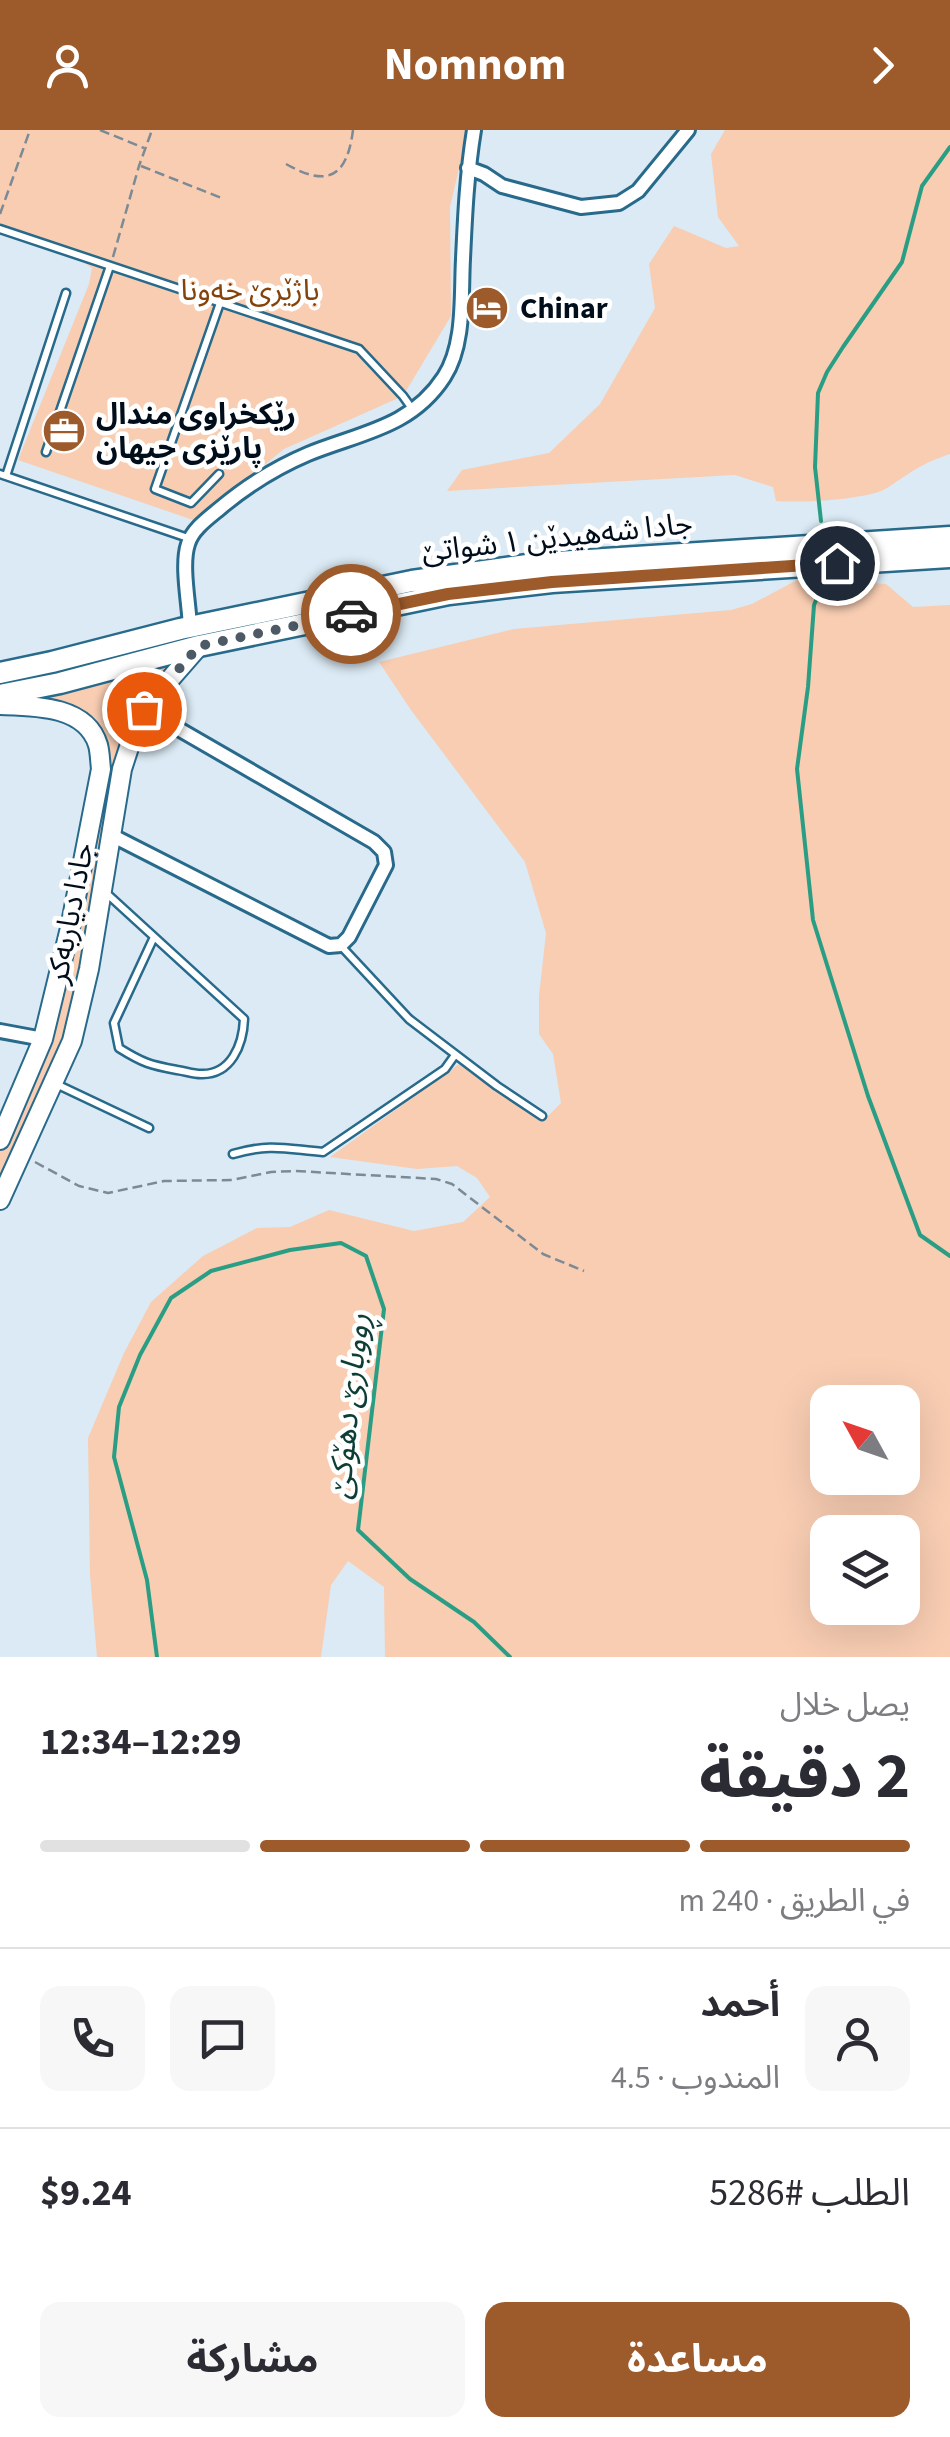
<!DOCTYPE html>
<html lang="ar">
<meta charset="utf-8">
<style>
:root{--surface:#fff;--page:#f7f7f7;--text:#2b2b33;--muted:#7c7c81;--line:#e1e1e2;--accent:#9d5a2a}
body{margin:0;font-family:"Source Sans 3","Noto Sans Arabic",sans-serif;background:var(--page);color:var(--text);direction:rtl;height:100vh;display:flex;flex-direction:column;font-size:38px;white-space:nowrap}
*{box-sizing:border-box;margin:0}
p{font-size:32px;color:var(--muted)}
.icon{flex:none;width:55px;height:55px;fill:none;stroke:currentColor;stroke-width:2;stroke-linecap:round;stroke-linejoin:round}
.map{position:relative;height:1527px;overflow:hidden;direction:ltr}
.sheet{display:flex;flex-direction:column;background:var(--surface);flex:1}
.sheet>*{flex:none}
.needle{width:65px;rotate:310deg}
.buttons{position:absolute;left:810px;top:1255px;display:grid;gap:20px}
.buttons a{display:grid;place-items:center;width:110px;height:110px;border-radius:20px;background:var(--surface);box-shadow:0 10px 40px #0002;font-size:50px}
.pin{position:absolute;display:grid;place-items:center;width:85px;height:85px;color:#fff;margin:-42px;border:5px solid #fff;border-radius:50%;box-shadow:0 2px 10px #0007}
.courier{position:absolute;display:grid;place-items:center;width:100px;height:100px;margin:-50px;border:8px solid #9d5a2a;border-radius:50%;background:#fff;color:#222;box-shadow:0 2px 12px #0007}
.summary em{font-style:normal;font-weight:700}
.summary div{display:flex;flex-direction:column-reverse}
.summary{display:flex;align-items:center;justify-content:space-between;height:170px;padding:0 40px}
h1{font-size:65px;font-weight:700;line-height:75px}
.bar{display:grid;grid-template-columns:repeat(4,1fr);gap:15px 10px;align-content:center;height:120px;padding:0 40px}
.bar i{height:12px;border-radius:8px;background:var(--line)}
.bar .active{background:var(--accent)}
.bar p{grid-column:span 4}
.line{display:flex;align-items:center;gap:25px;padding:0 40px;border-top:2px solid var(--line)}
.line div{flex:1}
.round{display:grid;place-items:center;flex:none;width:105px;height:105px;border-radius:20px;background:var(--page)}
.button{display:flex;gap:20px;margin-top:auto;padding:20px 40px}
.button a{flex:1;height:115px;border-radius:20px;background:var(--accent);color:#fff;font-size:40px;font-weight:700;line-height:115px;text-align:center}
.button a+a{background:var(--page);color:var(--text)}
header{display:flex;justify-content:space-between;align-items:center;height:130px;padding:0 40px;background:var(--accent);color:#fff;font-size:45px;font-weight:700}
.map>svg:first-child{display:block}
.green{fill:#f8cdb2;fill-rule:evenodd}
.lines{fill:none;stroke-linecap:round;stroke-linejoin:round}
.stream{stroke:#2a9e84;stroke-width:4}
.lane-casing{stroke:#286a8b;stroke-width:11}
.street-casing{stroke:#286a8b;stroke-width:18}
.secondary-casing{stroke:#286a8b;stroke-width:22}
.primary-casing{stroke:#286a8b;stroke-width:25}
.path{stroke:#7c8a95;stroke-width:2.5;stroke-dasharray:10 5;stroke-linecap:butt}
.lane{stroke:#fff;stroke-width:6}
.street{stroke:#fff;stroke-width:12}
.secondary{stroke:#fff;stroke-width:18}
.primary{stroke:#fff;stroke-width:20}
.done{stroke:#4d5a66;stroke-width:10;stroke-dasharray:0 18}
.route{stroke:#9d5a2a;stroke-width:12}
.labels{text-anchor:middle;stroke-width:9;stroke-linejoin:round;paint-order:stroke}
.park-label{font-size:30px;fill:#864309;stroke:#fff}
.poi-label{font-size:30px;font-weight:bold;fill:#000d1a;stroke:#fff;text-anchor:start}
.street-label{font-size:30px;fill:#000d1a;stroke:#fff}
.water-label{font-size:32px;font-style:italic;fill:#0d3e33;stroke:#fff}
</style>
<header><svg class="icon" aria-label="forward" viewBox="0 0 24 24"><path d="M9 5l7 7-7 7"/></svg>Nomnom<svg class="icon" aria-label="person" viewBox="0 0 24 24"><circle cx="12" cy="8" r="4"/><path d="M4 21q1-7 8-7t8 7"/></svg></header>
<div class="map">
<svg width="950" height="1527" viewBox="0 0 950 1527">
<rect width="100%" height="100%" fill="#dbeaf4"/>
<!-- green -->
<path class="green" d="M 0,0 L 468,0 L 450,77 L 451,186 L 403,266 L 284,319 L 196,391 L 18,330 L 89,154 L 92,138 L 72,124 L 0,97 Z
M 725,0 L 950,0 L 950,324 C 920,334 912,342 887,358 C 868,370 800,373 776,371 L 773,357 L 735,345 L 447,361 L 462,340 L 549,323 L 600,274 L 655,178 L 649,134 L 674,96 L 726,118 L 739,116 L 718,87 L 711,24 Z
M 814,441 L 827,448 L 852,452 L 886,454 L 913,477 L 950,475 L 950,1527 L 385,1527 L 384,1457 L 348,1431 L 331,1455 L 321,1527 L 97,1527 L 90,1445 L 88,1308 L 124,1223 L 151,1172 L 203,1126 L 257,1098 L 290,1097 L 329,1080 L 414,1101 L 463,1092 L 490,1067 L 477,1048 L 457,1036 L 417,1039 L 330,1027 L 459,934 L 533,985 L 546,988 L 561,973 L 553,924 L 539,904 L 539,866 L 546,803 L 525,732 L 411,580 L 379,532 L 514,499 L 731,480 L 752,474 ZM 828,1272 L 902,1272 L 902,1348 L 828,1348 ZM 828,1402 L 902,1402 L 902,1478 L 828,1478 Z
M 199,516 L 134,602 L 72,911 L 0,1070 L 0,1010 L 20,968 L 101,639 L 84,593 L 0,575 Z"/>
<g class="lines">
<!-- stream -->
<path class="stream" d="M 821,391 L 815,337 L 818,263 L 827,242 L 843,217 L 902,132 L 922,56 L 950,17
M 827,444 L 814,475 L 808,557 L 797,639 L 813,790 L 868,966 L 920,1105 L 950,1126
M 157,1527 L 147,1450 L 114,1327 L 119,1277 L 140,1225 L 171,1168 L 211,1141 L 290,1120 L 341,1113 L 366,1126 L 384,1179 L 358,1400 L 410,1449 L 474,1492 L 510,1527"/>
<!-- lane casing -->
<g class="lane-casing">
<path id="lane" d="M 0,99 L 359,219 L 403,266 L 413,280
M 46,322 L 110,136
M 0,344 L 188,408
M 219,344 L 191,373 L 155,359 L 220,173
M 6,346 L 66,163
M 104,761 L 244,889 C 243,915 231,945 201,944 C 193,944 185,941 177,940 C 150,935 143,933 119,918 L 114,893 L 154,807
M 341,816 L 409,889 L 497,956 L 542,986
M 54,953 L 149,998
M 233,1024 C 271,1013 286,1019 323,1022 L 445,939 L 455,925"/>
</g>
<!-- street casing -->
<g class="street-casing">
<path id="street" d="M 468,38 L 484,44 L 502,56 L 581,77 L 619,73 L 638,61 L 688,0
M 190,497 C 189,473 181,435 188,414 C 192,400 207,389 218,380 C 245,357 275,338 308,324 C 359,303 411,298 444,247 C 465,215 461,166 463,129 C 465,85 467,43 474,0
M 113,706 L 329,816 L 341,815 L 349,807 L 386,735 L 384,722 L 374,712 L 144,579
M 0,901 L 43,909"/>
</g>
<!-- secondary casing -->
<g class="secondary-casing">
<path id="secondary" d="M 0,575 C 33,576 86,575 98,615 C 100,622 100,631 101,639 L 70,798 L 43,909 L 0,1010
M 0,1070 L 72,911 L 89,839 L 122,639 L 134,602 L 144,579 L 199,516"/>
</g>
<!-- primary casing -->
<g class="primary-casing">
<path id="primary" d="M 0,543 L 52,532 L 180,499 L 412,451 L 542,433 L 950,407
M 0,565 L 60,553 L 199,516 L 449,464 L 552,452 L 950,427"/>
</g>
<!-- path -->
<path class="path" d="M 100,0 L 144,18
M 286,34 C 328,58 347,47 353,0
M 141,36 L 224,69
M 0,84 L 30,0
M 113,127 L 139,36 L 152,0
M 35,1032 L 79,1056 L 108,1063 L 164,1051 L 232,1050 L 271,1042 L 296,1041 L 436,1049 L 452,1054 L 543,1124 L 584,1141"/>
<!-- lane -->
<use href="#lane" class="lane"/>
<!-- street -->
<use href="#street" class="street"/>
<!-- secondary -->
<use href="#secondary" class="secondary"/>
<!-- primary -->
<use href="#primary" class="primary"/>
</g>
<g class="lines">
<!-- done -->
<path class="done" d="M 144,579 L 199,516 L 351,484"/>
<!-- route -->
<path class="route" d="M 351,484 L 448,464 L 552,452 L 837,433"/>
</g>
<!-- icons -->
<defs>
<g id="hotel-disc" transform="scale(2.25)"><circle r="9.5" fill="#9d5a2a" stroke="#fff"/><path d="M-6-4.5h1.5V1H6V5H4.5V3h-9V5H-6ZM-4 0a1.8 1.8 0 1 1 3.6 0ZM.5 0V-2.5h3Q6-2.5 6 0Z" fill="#fff"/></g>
<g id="office-disc" transform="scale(2.25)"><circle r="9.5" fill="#9d5a2a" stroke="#fff"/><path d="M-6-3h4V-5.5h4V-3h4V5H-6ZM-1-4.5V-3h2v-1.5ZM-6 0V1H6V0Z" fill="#fff"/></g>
</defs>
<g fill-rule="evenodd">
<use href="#hotel-disc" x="487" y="178"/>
<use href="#office-disc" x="64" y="301"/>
</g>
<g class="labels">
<!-- park labels -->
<g class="park-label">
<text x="250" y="170">باژێرێ خه‌ونا</text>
</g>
<!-- poi labels -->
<g class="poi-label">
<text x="520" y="188">Chinar</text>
<text x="96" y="294">رێکخراوی مندال<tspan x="96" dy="34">پارێزی جیهان</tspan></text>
</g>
<!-- street labels -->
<g class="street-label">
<text transform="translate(557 407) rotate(-6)" y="10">جادا شەهیدێن ١ شواتێ</text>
<text transform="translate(70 783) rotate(-79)" y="10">جادا دیاربه‌كر</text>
</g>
<!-- water labels -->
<g class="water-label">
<text transform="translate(348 1276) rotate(-84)" y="11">ڕووبارێ دهۆكێ</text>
</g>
</g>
</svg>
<div class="buttons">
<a><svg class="needle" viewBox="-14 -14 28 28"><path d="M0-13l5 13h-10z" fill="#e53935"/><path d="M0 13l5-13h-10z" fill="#7c7c81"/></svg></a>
<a><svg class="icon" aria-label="layers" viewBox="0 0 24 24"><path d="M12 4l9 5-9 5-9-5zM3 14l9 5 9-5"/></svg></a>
</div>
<div class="pin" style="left:144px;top:579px;background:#ea580c"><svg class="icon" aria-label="bag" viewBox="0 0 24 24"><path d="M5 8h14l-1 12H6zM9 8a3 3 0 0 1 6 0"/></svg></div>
<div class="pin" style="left:837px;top:433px;background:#1f2937"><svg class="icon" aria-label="home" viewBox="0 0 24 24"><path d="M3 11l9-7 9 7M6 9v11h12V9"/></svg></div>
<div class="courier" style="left:351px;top:484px"><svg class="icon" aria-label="car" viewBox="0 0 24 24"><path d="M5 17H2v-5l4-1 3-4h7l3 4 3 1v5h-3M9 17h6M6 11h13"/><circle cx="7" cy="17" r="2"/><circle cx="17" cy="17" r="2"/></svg></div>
</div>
<section class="sheet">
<div class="summary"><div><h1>2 دقيقة</h1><p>يصل خلال</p></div><em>12:29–12:34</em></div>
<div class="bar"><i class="active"></i><i class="active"></i><i class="active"></i><i></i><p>في الطريق · 240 m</p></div>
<div class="line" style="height:180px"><a class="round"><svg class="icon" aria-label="person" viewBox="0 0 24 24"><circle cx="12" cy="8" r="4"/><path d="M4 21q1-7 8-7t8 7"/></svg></a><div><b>أحمد</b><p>المندوب · 4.5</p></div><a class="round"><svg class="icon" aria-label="chat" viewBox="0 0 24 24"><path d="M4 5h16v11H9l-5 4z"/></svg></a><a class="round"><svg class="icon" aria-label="phone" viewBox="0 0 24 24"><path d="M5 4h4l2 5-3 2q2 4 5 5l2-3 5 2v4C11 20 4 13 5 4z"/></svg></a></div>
<div class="line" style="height:130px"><div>الطلب #5286</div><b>$9.24</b></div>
<div class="button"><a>مساعدة</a><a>مشاركة</a></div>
</section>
